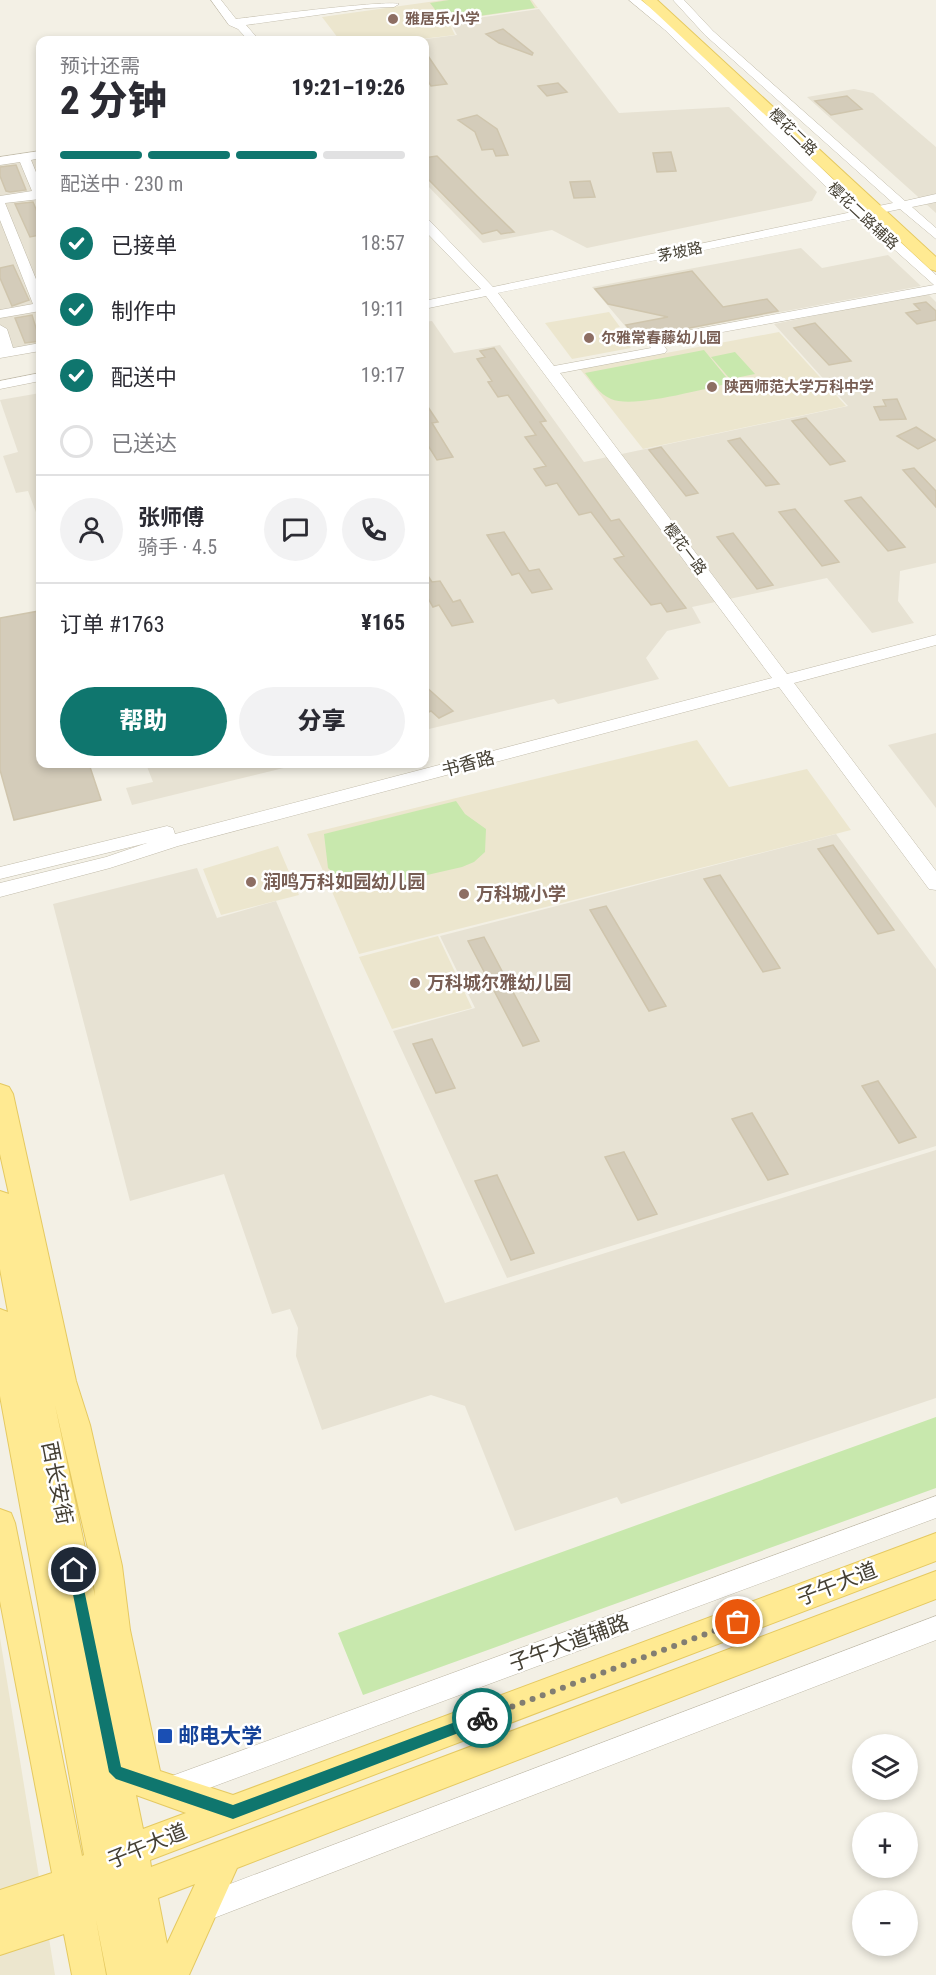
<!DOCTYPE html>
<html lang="zh">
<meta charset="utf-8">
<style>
:root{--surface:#fff;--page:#f2f2f3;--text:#2b2b33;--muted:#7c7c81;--line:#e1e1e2;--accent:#0f766e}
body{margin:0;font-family:"Roboto Condensed","Noto Sans SC",sans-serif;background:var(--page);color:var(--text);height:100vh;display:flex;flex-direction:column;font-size:22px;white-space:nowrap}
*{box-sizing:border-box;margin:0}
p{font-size:20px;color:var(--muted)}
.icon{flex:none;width:33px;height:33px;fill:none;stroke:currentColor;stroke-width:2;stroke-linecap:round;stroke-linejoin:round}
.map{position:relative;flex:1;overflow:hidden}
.sheet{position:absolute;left:36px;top:36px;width:393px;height:732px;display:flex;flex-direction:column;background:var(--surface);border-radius:12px;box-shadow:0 3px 9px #0003}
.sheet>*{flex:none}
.buttons{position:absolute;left:852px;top:1734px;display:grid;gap:12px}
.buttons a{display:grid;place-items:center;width:66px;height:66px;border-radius:50%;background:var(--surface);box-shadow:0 3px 9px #0003;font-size:30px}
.pin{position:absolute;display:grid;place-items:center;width:51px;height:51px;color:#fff;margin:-26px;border:3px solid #fff;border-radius:50%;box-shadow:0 2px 6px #0007}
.courier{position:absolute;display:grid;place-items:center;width:60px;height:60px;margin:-30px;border:4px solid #0f766e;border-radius:50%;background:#fff;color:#222;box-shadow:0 2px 8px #0007}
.headline em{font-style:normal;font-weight:800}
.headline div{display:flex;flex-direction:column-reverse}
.headline{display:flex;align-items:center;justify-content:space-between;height:102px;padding:0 24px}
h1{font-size:39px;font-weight:800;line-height:45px}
.bar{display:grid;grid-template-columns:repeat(4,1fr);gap:9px 6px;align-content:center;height:72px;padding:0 24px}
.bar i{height:8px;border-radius:4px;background:var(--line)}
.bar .current{background:var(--accent)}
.bar p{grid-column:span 4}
.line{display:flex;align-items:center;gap:15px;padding:0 24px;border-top:2px solid var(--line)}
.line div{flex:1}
.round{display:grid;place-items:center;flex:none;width:63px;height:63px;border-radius:32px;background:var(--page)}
ol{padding:0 24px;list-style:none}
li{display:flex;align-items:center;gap:18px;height:66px}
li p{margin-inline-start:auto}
li .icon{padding:6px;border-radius:50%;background:var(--accent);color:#fff;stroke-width:4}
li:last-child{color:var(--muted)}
li i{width:33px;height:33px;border:3px solid var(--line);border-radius:50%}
.primary-button{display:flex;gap:12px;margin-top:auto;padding:12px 24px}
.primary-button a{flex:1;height:69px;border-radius:36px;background:var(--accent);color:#fff;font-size:24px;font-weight:800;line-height:69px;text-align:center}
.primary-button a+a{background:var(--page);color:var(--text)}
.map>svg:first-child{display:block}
.residential{fill:#e7e2d3}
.education{fill:#ece6ce}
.green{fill:#c8e8ad}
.building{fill:#d4ccba;stroke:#cfc5ad;stroke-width:1.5}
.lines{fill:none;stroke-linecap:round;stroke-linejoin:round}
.minor-casing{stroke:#c1bbaa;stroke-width:1}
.major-casing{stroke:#e5c961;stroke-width:2}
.minor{fill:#fff;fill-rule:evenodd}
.major{fill:#ffea92;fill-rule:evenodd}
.route{fill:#0f766e}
.done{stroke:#827e72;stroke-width:6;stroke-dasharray:0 10.8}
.education-dot{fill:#8d6e63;stroke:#fff;stroke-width:2}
.transit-dot{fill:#1a4fb4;stroke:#fff;stroke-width:2}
.labels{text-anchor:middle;stroke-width:5;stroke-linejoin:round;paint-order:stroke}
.far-education-label{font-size:15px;font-weight:bold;fill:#785e54;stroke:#fff;text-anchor:start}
.far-street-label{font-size:15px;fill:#454034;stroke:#fff}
.street-label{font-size:18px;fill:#454034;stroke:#fff}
.education-label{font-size:18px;font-weight:bold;fill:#785e54;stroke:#fff;text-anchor:start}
.near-street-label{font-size:21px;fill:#454034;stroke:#fff}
.near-transit-label{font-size:21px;font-weight:bold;fill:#164399;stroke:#fff;text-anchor:start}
</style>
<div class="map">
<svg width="936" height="1975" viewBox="0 0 936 1975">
<rect width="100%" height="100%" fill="#f3f0e5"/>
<!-- residential -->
<path class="residential" d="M 539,9 L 619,113 L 729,107 L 817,192 L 812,201 L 587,248 L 552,230 L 483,243 L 425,183 L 424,40 L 418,40 L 457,35 L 450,22 Z
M 854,89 L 873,93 L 936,147 L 936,213 L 807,97 Z
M 40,153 L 40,348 L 0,354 L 0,159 Z
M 801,248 L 822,268 L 888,255 L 921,286 L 636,339 L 592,287 Z
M 927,293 L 936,302 L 936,563 L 900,571 L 898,601 L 914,623 L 872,633 L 827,578 L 692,607 L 701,623 L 667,631 L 646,658 L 659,679 L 558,704 L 554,699 L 429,729 L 424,725 L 424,322 L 432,321 L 454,353 L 500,345 L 584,462 L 848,406 L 774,324 Z
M 40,393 L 40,523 L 28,491 L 16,493 L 3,456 L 18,452 L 0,400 Z
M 936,733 L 936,808 L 888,745 Z
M 146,764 L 300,764 L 132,805 L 126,788 L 153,782 Z
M 836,834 L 936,969 L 936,1146 L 507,1278 L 393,1031 L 475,1008 L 440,936 Z
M 197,868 L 217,918 L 276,901 L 445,1303 L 936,1150 L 936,1398 L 621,1504 L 617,1497 L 515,1531 L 465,1406 L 431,1395 L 322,1430 L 296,1356 L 298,1328 L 290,1309 L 272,1314 L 224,1174 L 130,1201 L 53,904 Z"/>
<!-- education -->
<path class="education" d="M 443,0 L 532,0 L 538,8 L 448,21 L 455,35 L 413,40 L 326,40 L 338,38 L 322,17 Z
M 609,312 L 620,327 L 615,328 L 631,348 L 572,359 L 545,323 Z
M 779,332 L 846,406 L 643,449 L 580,369 Z
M 697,740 L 729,787 L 807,769 L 851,830 L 359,954 L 307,834 Z
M 278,846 L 299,895 L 221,915 L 203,869 Z
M 438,936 L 472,1008 L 392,1029 L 359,957 Z
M 0,1638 L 55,1975 L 0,1975 Z"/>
<!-- green -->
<path class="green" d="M 449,0 L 530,0 L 535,8 L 444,21 L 430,3 Z
M 704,350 L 731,383 C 705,388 634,409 611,399 C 599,394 593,383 585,373 Z
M 735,352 L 755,374 L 730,379 L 711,357 Z
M 456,801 L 465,814 L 486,829 L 485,852 L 474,862 L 462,867 L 366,889 L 347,886 L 328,868 L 324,834 Z
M 936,1417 L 936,1488 L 363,1695 L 338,1633 Z"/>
<!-- building -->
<path class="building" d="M 503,29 L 533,53 L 532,55 L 499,43 L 486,34 Z
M 424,50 L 447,84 L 431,86 L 428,81 L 424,82 Z
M 558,83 L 567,92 L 547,96 L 538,86 Z
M 847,96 L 862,109 L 831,115 L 815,101 Z
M 477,115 L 497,129 L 508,155 L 496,156 L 493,149 L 482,150 L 475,132 L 458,120 Z
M 671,152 L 676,171 L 657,172 L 653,153 Z
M 437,156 L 477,196 L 514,232 L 501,234 L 497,230 L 482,234 L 424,175 L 424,158 Z
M 16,165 L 26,190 L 10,192 L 6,191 L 0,176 L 0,167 Z
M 590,181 L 595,197 L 574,198 L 570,182 Z
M 33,202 L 40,219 L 40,235 L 30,237 L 15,204 Z
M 13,265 L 29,300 L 12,306 L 0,278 L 0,268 Z
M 692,271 L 723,307 L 767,299 L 778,311 L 637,338 L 626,325 L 668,317 L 608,304 L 595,289 Z
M 926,302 L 936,311 L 936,320 L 917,324 L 906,313 L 920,310 L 914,304 Z
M 32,315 L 40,341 L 25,343 L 15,318 Z
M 815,323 L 851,361 L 829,365 L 794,328 Z
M 494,348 L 546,421 L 540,422 L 611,521 L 619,519 L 686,608 L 667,612 L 661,603 L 651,605 L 614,559 L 624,556 L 591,512 L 579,515 L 557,483 L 546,486 L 534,469 L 546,466 L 525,437 L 536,435 L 508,395 L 498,397 L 488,382 L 492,381 L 477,359 L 485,357 L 480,351 Z
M 897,399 L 906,419 L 880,420 L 874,407 L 886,406 L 883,400 Z
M 424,401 L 438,422 L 432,423 L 453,457 L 437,460 L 424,439 Z
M 806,418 L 845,461 L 830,465 L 792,421 Z
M 916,427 L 936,440 L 918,449 L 897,436 Z
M 740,438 L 779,484 L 766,486 L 728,441 Z
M 661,447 L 698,493 L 686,496 L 649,450 Z
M 914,468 L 936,491 L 936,507 L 903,470 Z
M 861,497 L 905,547 L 888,551 L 845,501 Z
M 795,509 L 839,562 L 822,566 L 779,512 Z
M 504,532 L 529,571 L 539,569 L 552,589 L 532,593 L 519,573 L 512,575 L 487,535 Z
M 733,533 L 773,585 L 757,589 L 717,537 Z
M 424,570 L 432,582 L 440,581 L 453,602 L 460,600 L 473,622 L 452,626 L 439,605 L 433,607 L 424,591 Z
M 39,611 L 40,764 L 89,764 L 101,800 L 14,820 L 0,770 L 0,618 Z
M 424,685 L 453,711 L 439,718 L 431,711 L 424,714 Z
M 833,845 L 894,930 L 878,934 L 818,849 Z
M 720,875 L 780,968 L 763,972 L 704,879 Z
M 606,906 L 666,1006 L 649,1011 L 590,910 Z
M 484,937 L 539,1041 L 523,1046 L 468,941 Z
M 432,1039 L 455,1088 L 436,1093 L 413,1044 Z
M 878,1081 L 916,1137 L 899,1143 L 862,1086 Z
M 752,1113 L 788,1174 L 768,1180 L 732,1119 Z
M 624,1152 L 657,1214 L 638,1220 L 605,1157 Z
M 497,1175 L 534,1253 L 511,1260 L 475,1181 Z"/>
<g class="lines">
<!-- minor casing -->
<g class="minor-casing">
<path id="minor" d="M 211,0 L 221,0 L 236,19 C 260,16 387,0 399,4 L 394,7 L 367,8 L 246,25 L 259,40 L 248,40 L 238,29 L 229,25 Z
M 629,0 L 641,0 L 673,26 L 864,209 L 893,203 L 705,35 L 673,0 L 684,0 L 713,31 L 905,201 L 936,194 L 936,202 L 912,207 L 936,228 L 936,239 L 900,209 L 871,215 L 936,275 L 936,293 L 662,343 L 667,350 L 665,353 L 560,373 L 787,674 L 936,635 L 936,645 L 794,683 L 936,871 L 936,890 L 929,889 L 779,687 L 178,846 L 110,868 L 0,897 L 0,883 L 106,857 L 147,843 L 0,879 L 0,867 L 167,826 L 173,828 L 175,834 L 772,678 L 486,296 L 424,309 L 424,301 L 481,289 L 424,230 L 424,218 L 428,219 L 493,287 L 852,212 L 665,30 ZM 859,218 L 934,285 L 653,337 L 646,341 L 651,348 L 554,366 L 498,293 Z
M 40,151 L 40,158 L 31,160 L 40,182 L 40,199 L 5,203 L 40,289 L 40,311 L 0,318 L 0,310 L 33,304 L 0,220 L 0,196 L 32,191 L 20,162 L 0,165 L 0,157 Z
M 0,325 L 7,329 L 13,348 L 40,343 L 40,351 L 0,358 Z
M 40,373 L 40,381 L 0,389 L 0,381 Z
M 936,1496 L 936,1518 L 169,1803 L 160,1799 L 156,1790 L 160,1781 L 169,1777 Z
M 936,1616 L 936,1640 L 201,1923 L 191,1919 L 187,1909 L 191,1899 L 201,1895 Z"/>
</g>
<!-- major casing -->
<g class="major-casing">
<path id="major" d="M 642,0 L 657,0 L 936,257 L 936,271 L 930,269 Z
M 0,1084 L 9,1087 L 13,1094 L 76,1381 L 90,1425 L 122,1566 L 130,1630 L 160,1771 L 233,1795 L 936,1533 L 936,1561 L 150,1860 L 151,1867 L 936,1571 L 936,1599 L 237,1868 L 189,1975 L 107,1975 L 96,1920 L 106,1975 L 72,1975 L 64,1934 L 0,1955 L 0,1890 L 52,1873 L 0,1601 L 0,1509 L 11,1513 L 15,1523 L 82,1856 L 84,1855 L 0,1396 L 0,1309 L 8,1312 L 0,1269 L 0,1191 L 9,1194 L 0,1154 ZM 55,1405 L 92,1566 L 95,1596 ZM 136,1795 L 186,1813 L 143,1829 ZM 195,1884 L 167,1944 L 158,1898 Z"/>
</g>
<!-- minor -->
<use href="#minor" class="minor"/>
<!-- major -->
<use href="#major" class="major"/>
</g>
<!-- route -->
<path class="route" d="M 74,1564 L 80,1570 L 121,1767 L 233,1805 L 482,1712 L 489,1718 L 482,1724 L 233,1819 L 116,1779 L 109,1772 L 68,1570 Z"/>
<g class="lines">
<!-- done -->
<path class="done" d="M 482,1718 L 738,1622"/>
</g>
<!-- markers -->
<g class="education-dot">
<circle cx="393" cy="19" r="6"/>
<circle cx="589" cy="338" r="6"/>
<circle cx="712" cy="387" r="6"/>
<circle cx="251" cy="882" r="6"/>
<circle cx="464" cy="894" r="6"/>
<circle cx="415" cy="983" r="6"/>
</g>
<rect class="transit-dot" x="157" y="1728" width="16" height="16" rx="3"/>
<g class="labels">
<!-- far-education labels -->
<g class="far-education-label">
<text x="405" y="24">雅居乐小学</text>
<text x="601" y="343">尔雅常春藤幼儿园</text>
<text x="724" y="392">陕西师范大学万科中学</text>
</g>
<!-- far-street labels -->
<g class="far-street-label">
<text transform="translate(793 132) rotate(44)" y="5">樱花二路</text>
<text transform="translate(863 216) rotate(43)" y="5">樱花二路辅路</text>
<text transform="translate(680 252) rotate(-12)" y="5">茅坡路</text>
<text transform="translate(685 549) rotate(53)" y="5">樱花一路</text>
</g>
<!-- street labels -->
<g class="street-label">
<text transform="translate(468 764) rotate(-15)" y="6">书香路</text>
</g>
<!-- education labels -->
<g class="education-label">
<text x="263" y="888">润鸣万科如园幼儿园</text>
<text x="476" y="900">万科城小学</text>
<text x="427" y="989">万科城尔雅幼儿园</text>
</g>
<!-- near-street labels -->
<g class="near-street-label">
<text transform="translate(57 1483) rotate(79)" y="7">西长安街</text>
<text transform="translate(837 1584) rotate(-21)" y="7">子午大道</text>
<text transform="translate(569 1643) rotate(-20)" y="7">子午大道辅路</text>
<text transform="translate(147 1846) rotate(-22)" y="7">子午大道</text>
</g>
<!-- near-transit labels -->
<g class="near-transit-label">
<text x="178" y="1743">邮电大学</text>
</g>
</g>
</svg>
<div class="buttons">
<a><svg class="icon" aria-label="layers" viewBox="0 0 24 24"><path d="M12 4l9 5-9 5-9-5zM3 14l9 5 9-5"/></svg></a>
<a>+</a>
<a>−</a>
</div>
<div class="pin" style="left:738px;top:1622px;background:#ea580c"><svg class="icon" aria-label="bag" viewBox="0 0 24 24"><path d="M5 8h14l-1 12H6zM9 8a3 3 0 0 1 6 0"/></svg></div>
<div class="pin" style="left:74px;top:1570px;background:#1f2937"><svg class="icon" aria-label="home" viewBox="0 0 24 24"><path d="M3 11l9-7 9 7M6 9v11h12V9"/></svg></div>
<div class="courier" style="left:482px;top:1718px"><svg class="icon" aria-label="bike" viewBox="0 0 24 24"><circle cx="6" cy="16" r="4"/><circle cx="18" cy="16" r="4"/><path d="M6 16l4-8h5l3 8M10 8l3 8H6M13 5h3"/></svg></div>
<section class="sheet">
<div class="headline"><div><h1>2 分钟</h1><p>预计还需</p></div><em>19:21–19:26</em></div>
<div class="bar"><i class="current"></i><i class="current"></i><i class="current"></i><i></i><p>配送中 · 230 m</p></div>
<ol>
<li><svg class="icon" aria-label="check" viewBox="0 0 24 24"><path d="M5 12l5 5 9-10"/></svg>已接单<p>18:57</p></li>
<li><svg class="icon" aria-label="check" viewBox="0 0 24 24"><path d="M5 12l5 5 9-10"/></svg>制作中<p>19:11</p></li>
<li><svg class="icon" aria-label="check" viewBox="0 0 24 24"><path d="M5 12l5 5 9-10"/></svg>配送中<p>19:17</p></li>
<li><i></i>已送达</li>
</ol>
<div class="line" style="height:108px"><a class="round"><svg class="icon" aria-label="person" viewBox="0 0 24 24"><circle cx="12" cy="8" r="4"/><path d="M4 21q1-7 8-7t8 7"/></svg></a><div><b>张师傅</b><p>骑手 · 4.5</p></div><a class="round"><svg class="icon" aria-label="chat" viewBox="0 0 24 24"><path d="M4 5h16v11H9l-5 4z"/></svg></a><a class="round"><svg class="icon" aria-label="phone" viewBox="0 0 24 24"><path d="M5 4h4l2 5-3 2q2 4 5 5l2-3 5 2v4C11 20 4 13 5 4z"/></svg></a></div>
<div class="line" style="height:78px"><div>订单 #1763</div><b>¥165</b></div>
<div class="primary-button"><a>帮助</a><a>分享</a></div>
</section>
</div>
